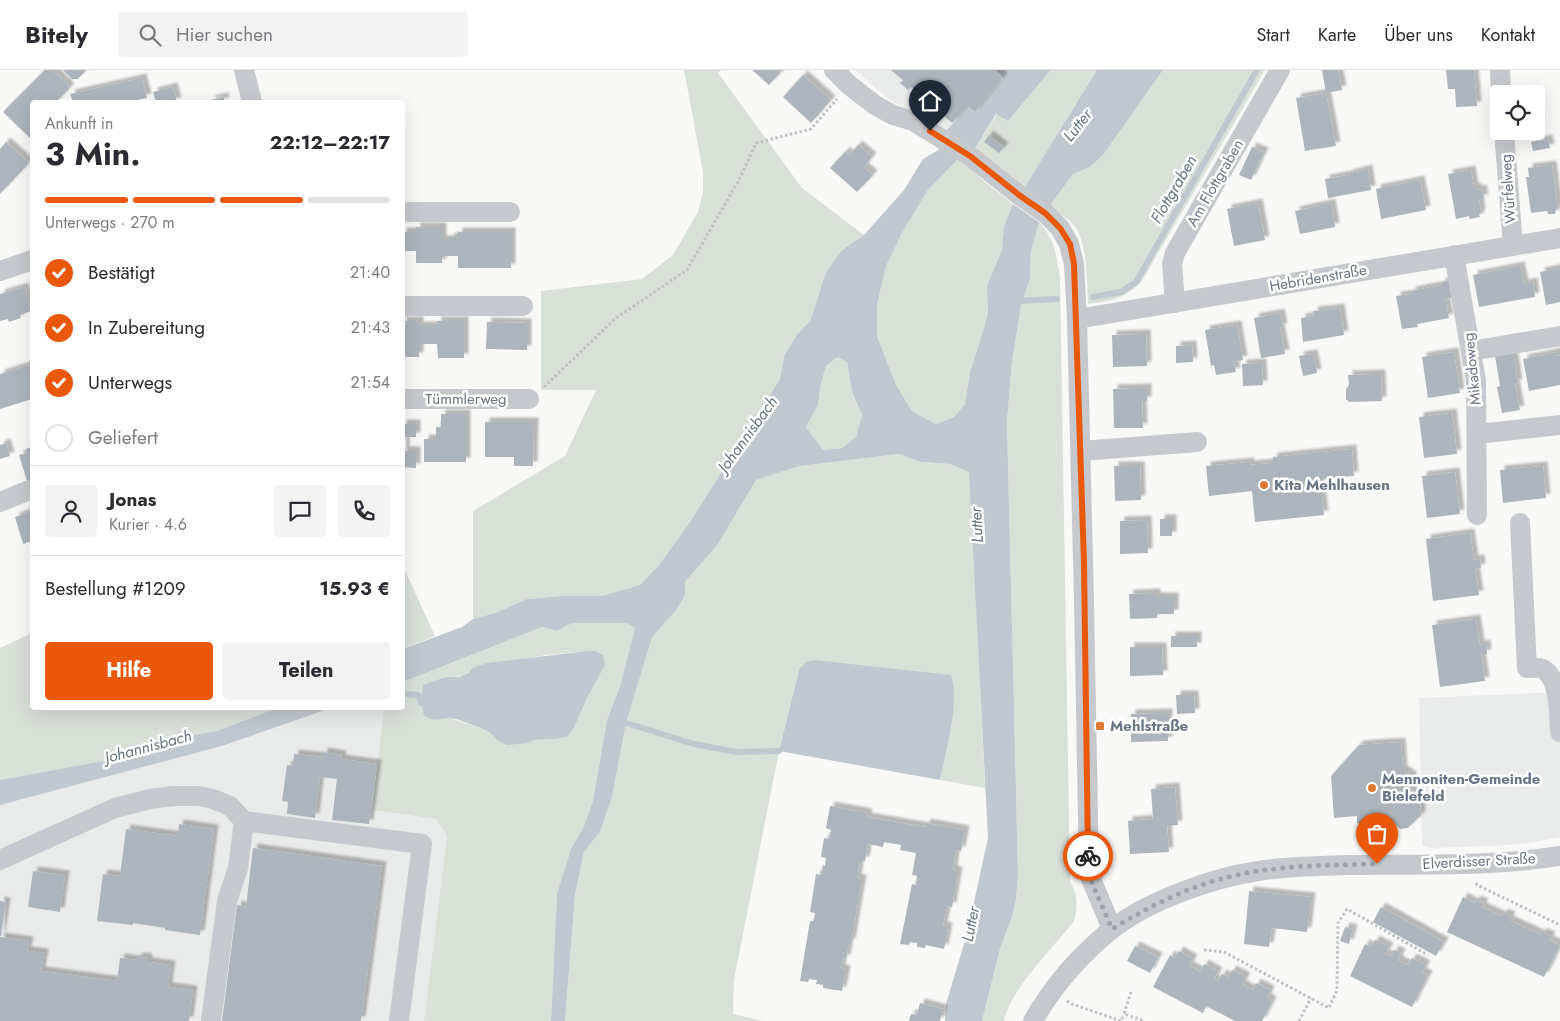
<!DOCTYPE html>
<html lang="de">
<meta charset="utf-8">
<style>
:root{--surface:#fff;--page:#f2f2f3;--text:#2b2b33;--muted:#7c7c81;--line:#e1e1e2;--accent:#ea580c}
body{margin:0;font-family:Jost,sans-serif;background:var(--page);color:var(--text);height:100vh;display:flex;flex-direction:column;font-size:19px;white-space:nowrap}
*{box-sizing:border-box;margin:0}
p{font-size:16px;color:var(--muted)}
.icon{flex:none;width:28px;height:28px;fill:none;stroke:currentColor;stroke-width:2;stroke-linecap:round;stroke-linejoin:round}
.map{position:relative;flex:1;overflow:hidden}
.side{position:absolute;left:30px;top:30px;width:375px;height:610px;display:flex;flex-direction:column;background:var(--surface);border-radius:5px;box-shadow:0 5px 20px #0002}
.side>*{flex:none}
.fabs{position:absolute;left:1490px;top:15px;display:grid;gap:10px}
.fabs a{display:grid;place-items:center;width:55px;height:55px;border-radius:5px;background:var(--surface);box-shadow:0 5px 20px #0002;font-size:25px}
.pin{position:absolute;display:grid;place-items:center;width:42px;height:42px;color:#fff;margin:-51px -21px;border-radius:50% 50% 50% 0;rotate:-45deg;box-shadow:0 0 5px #0007}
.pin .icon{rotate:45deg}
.courier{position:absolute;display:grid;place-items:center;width:50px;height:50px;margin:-25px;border:4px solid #ea580c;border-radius:50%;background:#fff;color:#222;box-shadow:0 1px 6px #0007}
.summary em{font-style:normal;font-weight:700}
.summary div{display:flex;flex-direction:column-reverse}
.summary{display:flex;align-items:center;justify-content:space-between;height:85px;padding:0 15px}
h1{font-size:32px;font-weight:700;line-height:38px}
.bar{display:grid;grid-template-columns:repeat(4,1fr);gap:8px 5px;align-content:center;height:60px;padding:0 15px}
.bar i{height:6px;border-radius:4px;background:var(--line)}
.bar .selected{background:var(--accent)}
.bar p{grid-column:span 4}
.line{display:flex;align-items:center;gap:12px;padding:0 15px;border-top:1px solid var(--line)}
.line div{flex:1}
.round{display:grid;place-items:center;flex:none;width:52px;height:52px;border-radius:5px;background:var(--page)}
ol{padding:0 15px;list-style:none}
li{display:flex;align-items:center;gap:15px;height:55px}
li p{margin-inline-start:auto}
li .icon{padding:5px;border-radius:50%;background:var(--accent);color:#fff;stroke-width:4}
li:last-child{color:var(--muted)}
li i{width:28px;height:28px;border:2px solid var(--line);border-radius:50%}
.action{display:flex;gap:10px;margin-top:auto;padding:10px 15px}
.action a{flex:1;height:58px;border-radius:5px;background:var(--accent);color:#fff;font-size:20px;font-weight:700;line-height:58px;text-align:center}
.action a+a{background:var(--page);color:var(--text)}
header{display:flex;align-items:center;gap:30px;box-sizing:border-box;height:70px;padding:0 25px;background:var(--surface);border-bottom:1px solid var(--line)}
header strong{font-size:24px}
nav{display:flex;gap:28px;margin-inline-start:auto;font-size:18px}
.search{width:350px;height:45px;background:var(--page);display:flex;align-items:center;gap:12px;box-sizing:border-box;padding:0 18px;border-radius:5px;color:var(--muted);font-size:19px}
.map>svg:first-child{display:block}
.built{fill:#e9eaea}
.green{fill:#d9e0d8;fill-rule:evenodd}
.water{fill:#c1c7ce;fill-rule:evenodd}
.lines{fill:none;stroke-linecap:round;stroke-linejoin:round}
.stream{stroke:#c1c7ce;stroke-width:6}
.building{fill:#adb4bb;filter:url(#shadow)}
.path{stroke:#bfc0c3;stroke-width:3;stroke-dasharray:2.5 2.5;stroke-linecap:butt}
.minor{stroke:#c5c8cc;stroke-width:20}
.done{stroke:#9ba3ae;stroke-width:5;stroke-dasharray:0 9}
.route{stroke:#ea580c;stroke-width:6}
.poi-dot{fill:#df7931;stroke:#fff;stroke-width:2}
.labels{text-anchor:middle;stroke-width:5;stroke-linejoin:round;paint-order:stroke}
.street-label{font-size:15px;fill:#697487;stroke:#fff}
.poi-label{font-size:15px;font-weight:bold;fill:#697487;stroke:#fff;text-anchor:start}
.water-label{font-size:16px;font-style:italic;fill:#657482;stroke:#fff}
</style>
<header>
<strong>Bitely</strong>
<div class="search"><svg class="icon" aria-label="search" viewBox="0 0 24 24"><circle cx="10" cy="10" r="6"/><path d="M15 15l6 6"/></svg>Hier suchen</div>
<nav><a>Start</a><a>Karte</a><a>Über uns</a><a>Kontakt</a></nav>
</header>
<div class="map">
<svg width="1560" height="951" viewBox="0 0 1560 951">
<defs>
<filter id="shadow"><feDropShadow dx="4.5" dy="-4.5" stdDeviation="1" flood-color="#0004"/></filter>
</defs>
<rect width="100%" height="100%" fill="#f8f9f7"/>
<!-- built -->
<path class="built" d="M 855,0 L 995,0 L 1003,7 L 975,42 L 952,53 L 946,61 L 888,29 Z
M 1560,622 L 1560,767 L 1529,773 L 1494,776 L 1432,778 L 1422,776 L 1419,628 Z
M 331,638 L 384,638 L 372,740 L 436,749 L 447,766 L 424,951 L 0,951 L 0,735 L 222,676 Z"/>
<!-- green -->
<path class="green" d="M 684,0 L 721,0 L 718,3 L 802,118 L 864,165 L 842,180 L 826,202 L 810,251 L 797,264 L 784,286 L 780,309 L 690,452 L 659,495 L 640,515 L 602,526 L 561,526 L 527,529 L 495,543 L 473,549 L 473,441 L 565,386 L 596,320 L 541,320 L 541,221 L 642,209 L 673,185 L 698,142 L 703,122 L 703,102 Z
M 1051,0 L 1097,0 L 1024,118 L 973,82 L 997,44 L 1008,51 Z
M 1163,0 L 1265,0 L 1142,211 C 1126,229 1110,231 1088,234 C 1087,213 1088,168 1072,153 C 1066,147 1057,142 1049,137 L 1073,104 L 1090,97 L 1103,85 Z
M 961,86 L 967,91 L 979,107 L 1013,134 L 1004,156 L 1002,179 L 987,216 L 988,240 L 984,258 L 970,302 L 965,334 L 954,347 L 936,354 L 912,341 L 896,315 L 877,266 L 877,235 L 886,196 L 902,163 L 928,120 Z
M 1039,152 C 1055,169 1056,185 1060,207 L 1070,812 C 1078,823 1078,838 1074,851 C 1054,877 1010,920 1004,951 L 982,951 L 1000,879 L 1012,847 L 1016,829 L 1018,806 L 1016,718 L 1007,352 L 1012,291 L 1021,236 L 1030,209 L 1031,182 Z
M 838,287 L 847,292 L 852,322 L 862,345 L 856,367 L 842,378 L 823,380 L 806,357 L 818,335 L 821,313 L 826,296 Z
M 899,384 L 921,392 L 950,394 L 970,402 L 985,718 L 940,710 L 952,649 L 799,600 L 779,681 L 734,910 L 733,944 L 763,951 L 565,951 L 575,825 L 584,782 L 600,762 L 612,727 L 626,653 L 652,566 L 677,539 L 685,525 L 685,512 L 718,474 L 756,410 L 800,396 Z
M 402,494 L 435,566 L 403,579 L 402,579 Z
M 571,553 L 626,553 L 635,558 L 620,616 L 607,650 L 593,731 L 584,756 L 571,779 L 557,823 L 551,951 L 424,951 L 447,766 L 436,749 L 372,740 L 384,638 L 402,638 L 403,612 L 542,557 L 557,561 ZM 587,581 L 595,581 L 587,628 L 574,658 L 567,666 L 557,669 L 534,670 L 527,673 L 497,670 L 489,662 L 481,658 L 449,648 L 446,607 C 458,607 465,607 472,598 L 546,585 Z
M 32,563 L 32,638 L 277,638 L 216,661 L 151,673 L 108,690 L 0,710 L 0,578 Z"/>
<!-- water -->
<path class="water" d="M 995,0 L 1051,0 L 1008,51 L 996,44 L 973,82 L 944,63 L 968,36 L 975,42 L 1003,8 Z
M 1097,0 L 1163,0 L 1103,85 L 1090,97 L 1073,104 L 1049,137 L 1024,118 Z
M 945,76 L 961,86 L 928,120 L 902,163 L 886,196 L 877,235 L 877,266 L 896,315 L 912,341 L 936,354 L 954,347 L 965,334 L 970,302 L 984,258 L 988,241 L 987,216 L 1002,179 L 1004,156 L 1013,134 L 1039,152 L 1031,182 L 1030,209 L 1021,236 L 1012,291 L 1007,352 L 1016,718 L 1018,806 L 1016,829 L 1012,847 L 1000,879 L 982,951 L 945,951 L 946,934 L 967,864 L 988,768 L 969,402 L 950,394 L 921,392 L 899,384 L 800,396 L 756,410 L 718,474 L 685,512 L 685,525 L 677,539 L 652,567 L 626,653 L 612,727 L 600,762 L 584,782 L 575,825 L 565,951 L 551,951 L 557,823 L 571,779 L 584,756 L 593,731 L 607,650 L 620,616 L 635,558 L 626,553 L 572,553 L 557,561 L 542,557 L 403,612 L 403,579 L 462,557 L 473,549 L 495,543 L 527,529 L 561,526 L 602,526 L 640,515 L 659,495 L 690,452 L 780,309 L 784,286 L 797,264 L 810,251 L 826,202 L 842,180 L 864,165 L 904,120 L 923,89 ZM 838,287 L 847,292 L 852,322 L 862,345 L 856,367 L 842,378 L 823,380 L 806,357 L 818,335 L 821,313 L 826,296 Z
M 587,581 L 595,581 L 603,585 L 605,595 L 587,628 L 574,658 L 568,666 L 557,669 L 534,670 L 527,673 L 507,675 L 497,670 L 489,662 L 481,658 L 456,649 L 449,648 L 434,650 L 424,646 L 421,633 L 423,615 L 446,607 L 459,607 L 468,603 L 472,598 L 487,593 Z
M 814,590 L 951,605 C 960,633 946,680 940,710 L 779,681 L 799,600 L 806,592 Z
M 277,638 L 331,638 L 222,676 L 0,735 L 0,710 L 108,690 L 151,673 L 216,661 Z"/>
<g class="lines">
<!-- stream -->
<path class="stream" d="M 1093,227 L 1121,222 L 1136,212 L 1257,0
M 1016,231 L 1057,229
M 402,624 L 418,625 L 421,633
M 618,653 L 626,653 L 694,674 L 736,682 L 779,681"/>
</g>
<!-- building -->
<path class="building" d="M 45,0 L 52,0 L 68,15 L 69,19 L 56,32 L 32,32 L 32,70 L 3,42 Z
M 63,0 L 86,0 L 78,9 L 72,9 Z
M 752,0 L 776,0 L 780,3 L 769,15 Z
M 891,0 L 995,0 L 1003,7 L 975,42 L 968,36 L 952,53 L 911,17 L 908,20 L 900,13 L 903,10 Z
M 1322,0 L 1338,0 L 1342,20 L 1326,23 Z
M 1446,0 L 1474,0 L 1477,36 L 1456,37 L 1455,19 L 1448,19 Z
M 803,5 L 831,30 L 811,53 L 783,27 Z
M 142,8 L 147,28 L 126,32 L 73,32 L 70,24 Z
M 173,17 L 177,32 L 156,32 L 153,22 Z
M 1326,23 L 1336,76 L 1305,81 L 1296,28 Z
M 224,27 L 225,32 L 211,32 L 210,30 Z
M 989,65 L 1004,77 L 999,83 L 984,72 Z
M 1548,69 L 1550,78 L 1533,81 L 1531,72 Z
M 6,72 L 29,93 L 0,124 L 0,79 Z
M 858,75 L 872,87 L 864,97 L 873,105 L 857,122 L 830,98 L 846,81 L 849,85 Z
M 1252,77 L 1264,82 L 1251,110 L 1239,105 Z
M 1552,95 L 1558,139 L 1556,139 L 1555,144 L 1548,144 L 1547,141 L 1531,143 L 1526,107 L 1529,107 L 1528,98 Z
M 1368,99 L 1371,120 L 1328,128 L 1325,109 L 1348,105 L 1348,104 Z
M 1471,100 L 1474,118 L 1477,117 L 1477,120 L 1482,119 L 1484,129 L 1479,129 L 1481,144 L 1479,144 L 1480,147 L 1470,149 L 1469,146 L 1456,149 L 1448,104 Z
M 1420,110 L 1426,140 L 1381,149 L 1376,119 Z
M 1258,133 L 1265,170 L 1234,176 L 1227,139 Z
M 1331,133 L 1335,157 L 1300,164 L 1295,141 Z
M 416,157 L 442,157 L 442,170 L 450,170 L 450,167 L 458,167 L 458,162 L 511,162 L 511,198 L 458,198 L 458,186 L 442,186 L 442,193 L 416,193 L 416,181 L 402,181 L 402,162 L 416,162 Z
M 1520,196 L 1524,214 L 1533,212 L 1535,227 L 1479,237 L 1473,205 Z
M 1560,198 L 1560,232 L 1546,235 L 1540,202 Z
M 1450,210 L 1454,227 L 1445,229 L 1449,248 L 1417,254 L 1418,257 L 1402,259 L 1396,226 L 1412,224 L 1411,221 L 1442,215 L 1442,212 Z
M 24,217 L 31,241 L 20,245 L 21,248 L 9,252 L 8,249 L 0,251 L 0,224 Z
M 1340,238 L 1344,265 L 1303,272 L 1301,248 L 1314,246 L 1313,241 Z
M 1280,243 L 1283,257 L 1280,258 L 1285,284 L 1261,288 L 1254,248 Z
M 402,251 L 419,251 L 419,256 L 437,256 L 437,251 L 464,251 L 464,288 L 438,288 L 437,274 L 419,274 L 419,287 L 402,287 Z
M 487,252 L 527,253 L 527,280 L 486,279 Z
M 1237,255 L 1243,290 L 1234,292 L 1236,302 L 1216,305 L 1214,295 L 1211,296 L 1205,260 Z
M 1146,264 L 1147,296 L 1113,297 L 1112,265 Z
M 1192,275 L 1193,292 L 1176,293 L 1176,276 Z
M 1512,277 L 1518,313 L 1515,314 L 1520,340 L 1502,343 L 1497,317 L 1500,316 L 1494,280 Z
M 1454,282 L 1460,323 L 1428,328 L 1422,287 Z
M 1557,282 L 1557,286 L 1560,285 L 1560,315 L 1529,321 L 1523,289 Z
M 1313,284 L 1317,303 L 1303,306 L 1299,286 Z
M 1262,293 L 1263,315 L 1243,316 L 1242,294 Z
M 29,295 L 32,308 L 32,329 L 0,339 L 0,304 Z
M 1381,304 L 1382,331 L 1349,332 L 1346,329 L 1346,319 L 1349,315 L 1348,305 Z
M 1147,318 L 1147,331 L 1142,331 L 1143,358 L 1114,358 L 1113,319 Z
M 1452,343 L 1457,384 L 1424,388 L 1419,347 Z
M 441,344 L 466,344 L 466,392 L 424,392 L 424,369 L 436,369 L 436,357 L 441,357 Z
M 485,352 L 534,352 L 533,396 L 514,396 L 514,387 L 485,387 Z
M 402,354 L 416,354 L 416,367 L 405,367 L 405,381 L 416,381 L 416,398 L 402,397 Z
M 6,373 L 10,386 L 0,389 L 0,375 Z
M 32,377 L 32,410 L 27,411 L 19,385 L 27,383 L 26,379 Z
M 1352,379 L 1354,406 L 1320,409 L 1324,445 L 1255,452 L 1252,421 L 1209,426 L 1206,396 L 1250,392 L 1250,395 L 1273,393 L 1273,387 Z
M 1114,396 L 1140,396 L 1141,430 L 1115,431 Z
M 1543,396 L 1546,428 L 1503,433 L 1500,400 Z
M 1455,402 L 1460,444 L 1427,448 L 1422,406 Z
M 32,441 L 32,471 L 23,474 L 15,447 Z
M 1160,449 L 1172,449 L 1172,466 L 1160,466 Z
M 1147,450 L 1148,483 L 1120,484 L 1120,451 Z
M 1470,463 L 1474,490 L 1480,489 L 1481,498 L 1475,499 L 1479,525 L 1433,531 L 1426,469 Z
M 1156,523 L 1156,527 L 1174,527 L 1174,544 L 1157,544 L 1157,548 L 1130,549 L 1129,524 Z
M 1476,549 L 1480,575 L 1486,574 L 1487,584 L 1481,584 L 1485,611 L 1440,617 L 1432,555 Z
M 1171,566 L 1197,566 L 1197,577 L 1171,577 Z
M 1130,577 L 1162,577 L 1163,605 L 1130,606 Z
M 1176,625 L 1194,625 L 1195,643 L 1177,644 Z
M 1168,643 L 1168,671 L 1131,672 L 1131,644 Z
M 1401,672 L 1403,701 L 1405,701 L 1412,706 L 1413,730 L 1420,735 L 1421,745 L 1408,758 L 1400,759 L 1394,753 L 1370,755 L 1367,753 L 1361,755 L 1357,753 L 1357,746 L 1334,748 L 1331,706 L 1359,675 Z
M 323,682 L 342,685 L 341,689 L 377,694 L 369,754 L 332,750 L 337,709 L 320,707 L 315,748 L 287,744 L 288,732 L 282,731 L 287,695 L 293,696 L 294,684 L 323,687 Z
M 1175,717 L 1178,755 L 1167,756 L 1169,782 L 1130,784 L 1128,751 L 1153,749 L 1151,719 Z
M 830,736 L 868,743 L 867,747 L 925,757 L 926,753 L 965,760 L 961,781 L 956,780 L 953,800 L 958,801 L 952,837 L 947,836 L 943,856 L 948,857 L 944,879 L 926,875 L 925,878 L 917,877 L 917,873 L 910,872 L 909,875 L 900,874 L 912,814 L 916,815 L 917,806 L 912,805 L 916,783 L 900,780 L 901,775 L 884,772 L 883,777 L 868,774 L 865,791 L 860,791 L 857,808 L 862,809 L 851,873 L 849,873 L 846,889 L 843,888 L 841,899 L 846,900 L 842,921 L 823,918 L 823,915 L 816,914 L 817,910 L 809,909 L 808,912 L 800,911 L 810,851 L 814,851 L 815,843 L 810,842 L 816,804 L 821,805 L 823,795 L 825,796 L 826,788 L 821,787 L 824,768 L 829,769 L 831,760 L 826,758 Z
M 179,754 L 214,759 L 200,865 L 165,860 L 165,858 L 133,853 L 133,855 L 97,851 L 103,804 L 120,806 L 126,759 L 178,766 Z
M 253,778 L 382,796 L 361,951 L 222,951 L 237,835 L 246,837 Z
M 33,801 L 65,805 L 60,842 L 28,837 Z
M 1249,821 L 1311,827 L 1307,862 L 1272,858 L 1269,877 L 1244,874 Z
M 1463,827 L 1474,833 L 1476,830 L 1484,833 L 1482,837 L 1502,846 L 1503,843 L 1511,846 L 1509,850 L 1541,865 L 1542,862 L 1551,866 L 1549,870 L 1560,875 L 1544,907 L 1447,862 Z
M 0,831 L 6,832 L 1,866 L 0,866 Z
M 1381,837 L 1444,872 L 1436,886 L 1373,852 Z
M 1345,857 L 1353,859 L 1349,874 L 1340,871 Z
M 0,867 L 29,871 L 27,881 L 44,883 L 41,901 L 117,911 L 120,888 L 137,890 L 138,887 L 148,888 L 148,892 L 171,895 L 168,917 L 193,920 L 189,951 L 0,951 Z
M 1375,870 L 1389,877 L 1385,884 L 1391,886 L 1394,880 L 1401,883 L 1398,890 L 1403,893 L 1408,895 L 1412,888 L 1426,895 L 1422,902 L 1428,905 L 1412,937 L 1350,906 L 1365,874 L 1371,877 Z
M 1135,876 L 1158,887 L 1150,903 L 1127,891 Z
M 1179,881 L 1193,889 L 1189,896 L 1194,898 L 1200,902 L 1204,894 L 1218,902 L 1214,909 L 1218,911 L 1222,904 L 1228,907 L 1232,900 L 1246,907 L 1242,914 L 1246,917 L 1253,920 L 1256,913 L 1270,920 L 1267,928 L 1272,931 L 1262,951 L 1235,951 L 1206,936 L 1203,943 L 1153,917 L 1170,885 L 1175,888 Z
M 920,933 L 943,939 L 940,951 L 909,951 L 911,944 L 917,945 Z"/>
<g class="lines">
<!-- path -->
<path class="path" d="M 544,317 L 616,248 L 687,200 L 739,110 L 756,73 L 811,59 L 837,29
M 1476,813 L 1477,815 L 1560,855
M 1204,880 L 1224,882 L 1329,938 L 1337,920 L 1338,853 L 1347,839 L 1428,885
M 1131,922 L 1124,944 L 1145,951
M 1067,931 L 1072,934 L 1121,951 L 1124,944
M 1299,951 L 1311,928"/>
<!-- minor -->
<path class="minor" d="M 244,0 L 252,32
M 834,0 L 849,15 L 875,35 L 893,45 L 913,51 L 970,86 L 1019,125 L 1045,143 L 1060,158 L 1069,174 L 1074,194 L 1077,249 L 1084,530 L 1089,804 L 1112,859
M 1500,0 L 1501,24
M 1504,61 L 1513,176
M 402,142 L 510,142
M 1454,185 L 1476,311 L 1477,445
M 0,201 L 32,190
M 1175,233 L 1172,194 L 1175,183 L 1280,0
M 402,236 L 523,236
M 1077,249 L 1560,168
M 1471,281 L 1560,266
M 402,329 L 529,329
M 1477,364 L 1560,355
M 1081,381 L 1197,372
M 0,432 L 32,419
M 1520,453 L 1527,598 C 1531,598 1539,597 1543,599 C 1560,609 1559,642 1560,662
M 244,751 L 422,774 L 399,951
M 0,790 L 115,738 L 150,729 L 173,726 L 198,726 L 213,729 L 230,736 L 244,751 L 238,798 L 227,831 L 211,951
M 1033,951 C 1053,916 1080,885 1111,860 C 1147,831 1212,808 1258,801 C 1288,796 1318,796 1348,795 C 1419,794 1490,797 1560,786"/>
</g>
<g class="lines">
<!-- done -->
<path class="done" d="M 1088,786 L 1088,804 L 1112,859 C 1158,831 1204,809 1258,801 C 1297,795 1337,795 1377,794"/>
<!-- route -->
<path class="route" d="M 930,61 L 970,86 L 1019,125 L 1045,143 L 1060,158 L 1070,174 L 1074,194 L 1084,493 L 1088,786"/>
</g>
<!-- markers -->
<g class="poi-dot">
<circle cx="1264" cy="415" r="5"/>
<rect x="1095" y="651" width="10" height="10" rx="2.5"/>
<circle cx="1372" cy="718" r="5"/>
</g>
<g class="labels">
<!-- street labels -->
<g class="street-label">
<text transform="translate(1215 113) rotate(-60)" y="5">Am Flottgraben</text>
<text transform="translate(1508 119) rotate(-94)" y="5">Würfelweg</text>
<text transform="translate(1318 208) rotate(-10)" y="5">Hebridenstraße</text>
<text transform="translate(1472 299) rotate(-96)" y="5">Mikadoweg</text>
<text x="466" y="334">Tümmlerweg</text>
<text transform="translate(1479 791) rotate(-3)" y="5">Elverdisser Straße</text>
</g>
<!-- poi labels -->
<g class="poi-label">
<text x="1274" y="420">Kita Mehlhausen</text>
<text x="1110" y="661">Mehlstraße</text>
<text x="1382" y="714">Mennoniten-Gemeinde<tspan x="1382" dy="17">Bielefeld</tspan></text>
</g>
<!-- water labels -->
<g class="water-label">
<text transform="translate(1077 55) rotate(-52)" y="6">Lutter</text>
<text transform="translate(1173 119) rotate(-60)" y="6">Flottgraben</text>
<text transform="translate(747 364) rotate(-54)" y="6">Johannisbach</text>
<text transform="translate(976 455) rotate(-93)" y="6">Lutter</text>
<text transform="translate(148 676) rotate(-15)" y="6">Johannisbach</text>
<text transform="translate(970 854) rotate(-79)" y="6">Lutter</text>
</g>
</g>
</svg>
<div class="fabs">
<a><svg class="icon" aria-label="locate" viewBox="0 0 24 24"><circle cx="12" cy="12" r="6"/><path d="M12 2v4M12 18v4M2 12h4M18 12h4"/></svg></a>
</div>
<div class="pin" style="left:1377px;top:794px;background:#ea580c"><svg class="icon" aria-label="bag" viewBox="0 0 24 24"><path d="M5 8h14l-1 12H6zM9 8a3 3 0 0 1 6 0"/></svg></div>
<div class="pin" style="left:930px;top:61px;background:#1f2937"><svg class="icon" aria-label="home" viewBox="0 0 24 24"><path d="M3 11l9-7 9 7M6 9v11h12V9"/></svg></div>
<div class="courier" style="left:1088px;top:786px"><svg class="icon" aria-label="bike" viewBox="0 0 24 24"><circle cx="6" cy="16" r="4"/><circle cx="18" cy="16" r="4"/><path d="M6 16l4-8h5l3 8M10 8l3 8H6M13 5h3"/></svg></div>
<section class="side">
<div class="summary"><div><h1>3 Min.</h1><p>Ankunft in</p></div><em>22:12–22:17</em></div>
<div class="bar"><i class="selected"></i><i class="selected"></i><i class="selected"></i><i></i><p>Unterwegs · 270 m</p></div>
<ol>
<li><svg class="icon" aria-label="check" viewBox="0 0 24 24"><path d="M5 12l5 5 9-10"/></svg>Bestätigt<p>21:40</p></li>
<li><svg class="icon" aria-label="check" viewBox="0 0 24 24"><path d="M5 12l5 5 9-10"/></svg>In Zubereitung<p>21:43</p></li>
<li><svg class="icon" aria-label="check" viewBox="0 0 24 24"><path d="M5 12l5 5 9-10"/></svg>Unterwegs<p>21:54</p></li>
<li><i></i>Geliefert</li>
</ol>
<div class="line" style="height:90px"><a class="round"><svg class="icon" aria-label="person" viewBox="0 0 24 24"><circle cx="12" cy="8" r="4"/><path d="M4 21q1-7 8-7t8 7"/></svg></a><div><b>Jonas</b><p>Kurier · 4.6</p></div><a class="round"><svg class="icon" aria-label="chat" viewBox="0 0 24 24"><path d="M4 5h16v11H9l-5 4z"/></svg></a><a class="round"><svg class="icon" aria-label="phone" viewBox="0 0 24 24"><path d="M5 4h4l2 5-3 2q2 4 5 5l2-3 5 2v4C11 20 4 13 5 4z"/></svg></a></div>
<div class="line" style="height:65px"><div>Bestellung #1209</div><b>15.93 €</b></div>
<div class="action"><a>Hilfe</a><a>Teilen</a></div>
</section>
</div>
